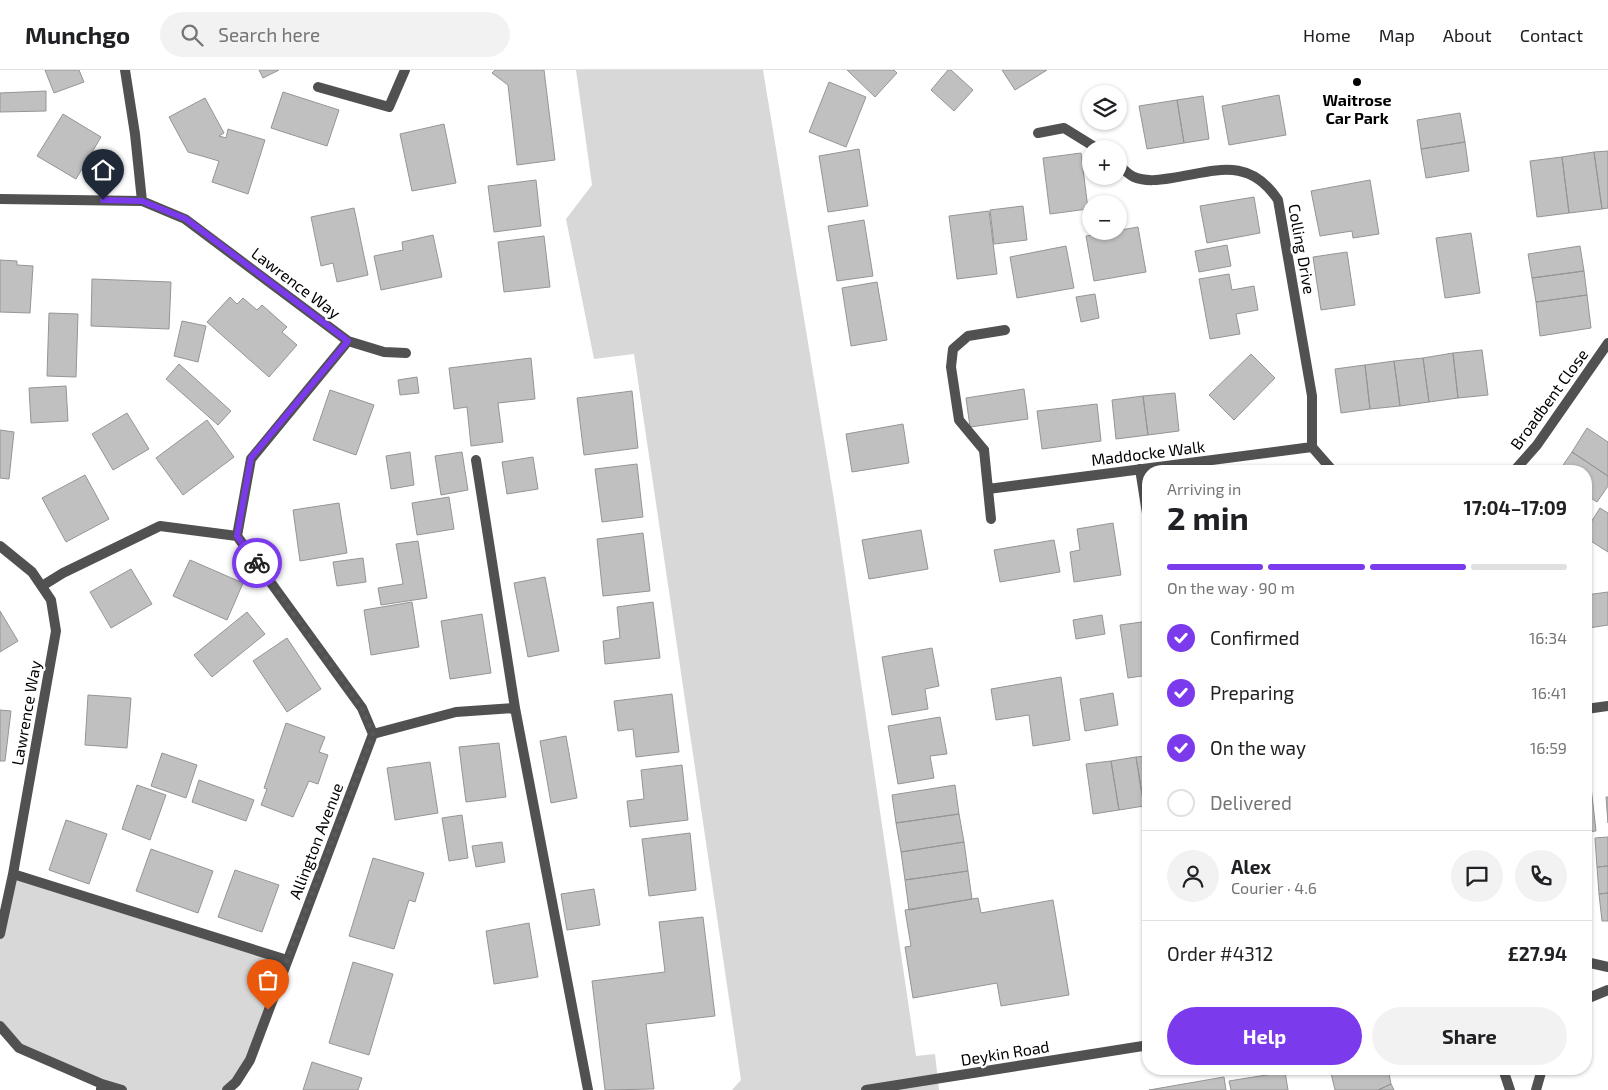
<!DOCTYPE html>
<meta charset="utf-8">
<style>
:root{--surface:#fff;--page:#f2f2f2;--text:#202124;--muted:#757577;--line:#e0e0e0;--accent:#7c3aed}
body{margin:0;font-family:"Exo 2",sans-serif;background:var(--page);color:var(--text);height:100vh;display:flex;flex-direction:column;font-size:19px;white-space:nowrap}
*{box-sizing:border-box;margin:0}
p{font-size:16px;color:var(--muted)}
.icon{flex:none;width:28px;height:28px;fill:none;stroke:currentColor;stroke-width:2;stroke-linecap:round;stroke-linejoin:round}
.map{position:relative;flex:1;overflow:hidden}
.panel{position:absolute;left:1142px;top:395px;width:450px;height:610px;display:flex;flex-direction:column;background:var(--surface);border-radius:20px;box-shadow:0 1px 4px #0004}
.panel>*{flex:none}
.buttons{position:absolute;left:1082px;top:15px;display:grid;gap:10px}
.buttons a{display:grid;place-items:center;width:45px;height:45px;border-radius:50%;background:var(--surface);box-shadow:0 1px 4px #0004;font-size:25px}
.pin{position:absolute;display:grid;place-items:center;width:42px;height:42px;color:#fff;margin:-51px -21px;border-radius:50% 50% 50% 0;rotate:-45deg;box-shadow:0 0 5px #0007}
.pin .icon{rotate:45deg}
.courier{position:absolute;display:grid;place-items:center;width:50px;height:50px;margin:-25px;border:4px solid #7c3aed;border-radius:50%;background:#fff;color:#222;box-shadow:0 1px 6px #0007}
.headline em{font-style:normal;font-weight:700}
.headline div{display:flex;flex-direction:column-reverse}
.headline{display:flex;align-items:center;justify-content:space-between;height:85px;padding:0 25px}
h1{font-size:32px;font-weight:700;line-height:38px}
.bar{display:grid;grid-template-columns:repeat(4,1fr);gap:8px 5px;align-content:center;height:60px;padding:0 25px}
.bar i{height:6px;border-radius:4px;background:var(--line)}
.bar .current{background:var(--accent)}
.bar p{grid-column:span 4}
.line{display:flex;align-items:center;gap:12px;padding:0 25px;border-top:1px solid var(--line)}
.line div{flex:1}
.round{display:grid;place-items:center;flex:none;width:52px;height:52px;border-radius:26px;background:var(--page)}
ol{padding:0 25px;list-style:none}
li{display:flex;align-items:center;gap:15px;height:55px}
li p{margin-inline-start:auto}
li .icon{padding:5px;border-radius:50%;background:var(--accent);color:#fff;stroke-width:4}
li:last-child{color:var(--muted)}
li i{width:28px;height:28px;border:2px solid var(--line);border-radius:50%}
.button{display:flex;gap:10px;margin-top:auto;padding:10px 25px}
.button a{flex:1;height:58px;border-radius:30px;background:var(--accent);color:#fff;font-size:20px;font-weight:700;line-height:58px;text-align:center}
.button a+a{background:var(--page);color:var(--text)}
header{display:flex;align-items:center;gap:30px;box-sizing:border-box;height:70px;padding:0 25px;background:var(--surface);border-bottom:1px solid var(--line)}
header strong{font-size:24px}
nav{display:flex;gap:28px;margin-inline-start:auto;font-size:18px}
.search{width:350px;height:45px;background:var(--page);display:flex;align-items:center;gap:12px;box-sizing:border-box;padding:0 18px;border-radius:28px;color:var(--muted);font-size:19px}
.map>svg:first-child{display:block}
.green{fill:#d8d8d8}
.building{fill:#c0c0c0;stroke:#959595}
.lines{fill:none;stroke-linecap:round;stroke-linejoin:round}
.service{stroke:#515151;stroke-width:10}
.minor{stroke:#515151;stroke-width:10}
.done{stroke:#595959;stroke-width:5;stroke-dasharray:0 9}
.route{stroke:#7c3aed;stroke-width:6}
.poi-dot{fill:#000;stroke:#fff;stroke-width:2}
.labels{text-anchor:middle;stroke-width:4.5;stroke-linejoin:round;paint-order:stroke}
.poi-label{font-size:16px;font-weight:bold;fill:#000;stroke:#fff}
.street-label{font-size:16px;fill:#000;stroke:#fff}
</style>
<header>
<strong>Munchgo</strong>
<div class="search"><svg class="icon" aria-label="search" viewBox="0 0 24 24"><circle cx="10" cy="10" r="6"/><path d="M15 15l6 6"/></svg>Search here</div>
<nav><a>Home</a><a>Map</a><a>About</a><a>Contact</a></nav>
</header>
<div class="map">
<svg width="1608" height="1020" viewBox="0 0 1608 1020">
<rect width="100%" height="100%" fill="#fff"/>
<!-- green -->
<path class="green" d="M 576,0 L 763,0 L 835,436 L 916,986 L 935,984 L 939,1020 L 732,1020 L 741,1010 L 634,284 L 594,289 L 566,149 L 592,115 Z
M 13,804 L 287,890 L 250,990 L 227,1020 L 122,1020 L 19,978 L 0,956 L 0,864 Z"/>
<!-- building -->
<path class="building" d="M 45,0 L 79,0 L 84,12 L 54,23 Z
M 259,0 L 279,0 L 263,8 Z
M 495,0 L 544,0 L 555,90 L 517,95 L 508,15 L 492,3 Z
M 847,0 L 894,0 L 897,3 L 875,27 Z
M 948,0 L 951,0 L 973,20 L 954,41 L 931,20 Z
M 1002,0 L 1047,0 L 1015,20 Z
M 829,12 L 866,27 L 846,77 L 809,62 Z
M 46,21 L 46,41 L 0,42 L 0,23 Z
M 283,22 L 339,40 L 327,76 L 271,58 Z
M 1279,25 L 1286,65 L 1229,75 L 1222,36 Z
M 1203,26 L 1209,69 L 1184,73 L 1177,30 Z
M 205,28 L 224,63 L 219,66 L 226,68 L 228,59 L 265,70 L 248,124 L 212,112 L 219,91 L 188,82 L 169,47 Z
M 1177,30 L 1184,73 L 1147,79 L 1139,36 Z
M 1460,43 L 1465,72 L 1421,79 L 1417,50 Z
M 63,44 L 101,67 L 76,109 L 37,86 Z
M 444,54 L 456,113 L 412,121 L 400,64 Z
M 1465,72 L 1469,101 L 1426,108 L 1421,79 Z
M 859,79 L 868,136 L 828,142 L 819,86 Z
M 1608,81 L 1608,138 L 1602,139 L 1594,82 Z
M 1594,82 L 1602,139 L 1569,143 L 1562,87 Z
M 1081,83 L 1088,139 L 1050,144 L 1043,88 Z
M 1562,87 L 1569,143 L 1537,147 L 1530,91 Z
M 536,110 L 541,156 L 494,162 L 488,116 Z
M 1370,110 L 1379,164 L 1353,168 L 1352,161 L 1320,166 L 1311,121 Z
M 1254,127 L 1260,163 L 1207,173 L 1200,136 Z
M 1023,136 L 1027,170 L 994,174 L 990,140 Z
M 354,138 L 368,205 L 337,212 L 333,193 L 321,196 L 311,147 Z
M 989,141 L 997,204 L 957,209 L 949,146 Z
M 864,150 L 873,206 L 837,211 L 828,156 Z
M 1138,157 L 1146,202 L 1094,211 L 1086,166 Z
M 1471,163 L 1480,223 L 1445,228 L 1436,168 Z
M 433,165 L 442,207 L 381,220 L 374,186 L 403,180 L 402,172 Z
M 544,166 L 550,217 L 504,222 L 498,172 Z
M 1227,175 L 1231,196 L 1199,202 L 1195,181 Z
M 1066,176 L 1074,218 L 1017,228 L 1010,187 Z
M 1580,176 L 1584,201 L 1532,208 L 1528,184 Z
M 1347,182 L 1355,235 L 1321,240 L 1313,187 Z
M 0,190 L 17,191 L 17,195 L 33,196 L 30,243 L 0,242 Z
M 1584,201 L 1587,225 L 1536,232 L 1532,208 Z
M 1229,204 L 1232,220 L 1254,216 L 1258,240 L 1236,244 L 1240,264 L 1210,269 L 1199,209 Z
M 92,209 L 171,212 L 169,259 L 91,256 Z
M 877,212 L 887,270 L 851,276 L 842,218 Z
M 1095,224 L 1099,248 L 1081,252 L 1076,227 Z
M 1587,225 L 1591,258 L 1540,266 L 1536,232 Z
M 230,227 L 237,234 L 243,228 L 257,240 L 262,235 L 287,257 L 282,262 L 297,275 L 269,307 L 207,252 Z
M 49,243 L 78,244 L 76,307 L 47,306 Z
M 182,251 L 206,256 L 198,292 L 174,286 Z
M 1482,280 L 1488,325 L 1458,328 L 1453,283 Z
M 1453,283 L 1458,328 L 1429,332 L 1423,288 Z
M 1251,284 L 1275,308 L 1234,350 L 1209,325 Z
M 531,288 L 535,329 L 498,333 L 503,372 L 471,376 L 467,337 L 454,339 L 449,298 Z
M 1423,288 L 1429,332 L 1400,336 L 1394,291 Z
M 1394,291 L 1400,336 L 1370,339 L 1365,295 Z
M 179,294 L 231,341 L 218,355 L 166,309 Z
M 1365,295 L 1370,339 L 1341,343 L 1335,299 Z
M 417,307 L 419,323 L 400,325 L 398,310 Z
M 66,316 L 68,351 L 31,353 L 29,318 Z
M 1024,319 L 1028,349 L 970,357 L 966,328 Z
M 330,320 L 374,335 L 356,385 L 313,370 Z
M 632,321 L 638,378 L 584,385 L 577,328 Z
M 1175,323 L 1179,361 L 1148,365 L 1143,326 Z
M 1143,326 L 1148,365 L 1116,369 L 1112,330 Z
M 1097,334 L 1101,371 L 1042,379 L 1037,341 Z
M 127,343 L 149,379 L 113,400 L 92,364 Z
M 207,350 L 234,387 L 183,425 L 156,388 Z
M 903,354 L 909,393 L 852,402 L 846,364 Z
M 1587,358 L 1608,372 L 1608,406 L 1572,382 Z
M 0,360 L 14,362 L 9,409 L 0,408 Z
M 410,382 L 414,415 L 391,419 L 386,386 Z
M 462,382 L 468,420 L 441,425 L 435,386 Z
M 1572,382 L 1608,406 L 1608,416 L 1597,432 L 1586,425 L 1586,401 L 1559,401 Z
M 533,387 L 538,419 L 507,424 L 502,392 Z
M 637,394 L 643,447 L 602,452 L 595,399 Z
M 85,405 L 109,449 L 66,472 L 42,428 Z
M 449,427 L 454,459 L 417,465 L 412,433 Z
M 339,433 L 347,483 L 300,491 L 293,440 Z
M 1600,438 L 1608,443 L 1608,482 L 1586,468 L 1586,460 Z
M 1113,453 L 1121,505 L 1074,512 L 1070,482 L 1080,480 L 1077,459 Z
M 921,460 L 928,499 L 869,509 L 862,470 Z
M 643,463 L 650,521 L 603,526 L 597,469 Z
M 1054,470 L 1060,502 L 1000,512 L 994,480 Z
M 418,471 L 427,528 L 381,535 L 378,518 L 403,514 L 396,474 Z
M 363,488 L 366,512 L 337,516 L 333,492 Z
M 190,490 L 243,513 L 227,550 L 173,526 Z
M 131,499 L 152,534 L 111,558 L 90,522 Z
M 545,507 L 559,581 L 528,587 L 514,513 Z
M 1608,522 L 1608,555 L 1589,558 L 1586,525 Z
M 412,532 L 419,577 L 371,585 L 364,540 Z
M 653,532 L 660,588 L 605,594 L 603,571 L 620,568 L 617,537 Z
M 0,541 L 18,571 L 0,582 Z
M 247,542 L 265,564 L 212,607 L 194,585 Z
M 482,544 L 491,603 L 450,609 L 441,551 Z
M 1102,545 L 1105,564 L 1076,569 L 1073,550 Z
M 1149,551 L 1149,605 L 1128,608 L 1120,555 Z
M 287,568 L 321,619 L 287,642 L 253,591 Z
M 932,578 L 939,616 L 925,619 L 928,639 L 892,645 L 882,587 Z
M 1061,607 L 1070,670 L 1033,676 L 1029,645 L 996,650 L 991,619 Z
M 1113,623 L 1118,655 L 1085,661 L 1080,629 Z
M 672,624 L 679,682 L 636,687 L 633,659 L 618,661 L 614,631 Z
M 88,625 L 131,628 L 127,678 L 85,675 Z
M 0,640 L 11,641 L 5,691 L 0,691 Z
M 940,647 L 947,684 L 930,686 L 934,708 L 898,714 L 888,656 Z
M 286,653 L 325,667 L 319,682 L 328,685 L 318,714 L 309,711 L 293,747 L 261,735 L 267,719 L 264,718 Z
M 566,666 L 577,728 L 551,733 L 540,671 Z
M 499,673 L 506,727 L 466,732 L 459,677 Z
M 162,683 L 197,695 L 186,728 L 151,716 Z
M 1149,686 L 1149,736 L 1144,736 L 1136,687 Z
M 1136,687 L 1144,736 L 1119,740 L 1111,691 Z
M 1111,691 L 1119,740 L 1093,744 L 1086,694 Z
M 430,692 L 438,743 L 395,750 L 387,698 Z
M 682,695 L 688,750 L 630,757 L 627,731 L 644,729 L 641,700 Z
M 1586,708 L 1590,708 L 1596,761 L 1586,762 Z
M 199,710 L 254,730 L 246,751 L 192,732 Z
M 137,715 L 166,725 L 150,770 L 122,759 Z
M 955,715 L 959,744 L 896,753 L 892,725 Z
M 1606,727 L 1608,727 L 1608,753 Z
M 959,744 L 964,772 L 901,782 L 896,753 Z
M 462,745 L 468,788 L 449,791 L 442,748 Z
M 66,750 L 107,764 L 89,814 L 49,800 Z
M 690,763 L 696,820 L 649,826 L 642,769 Z
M 1608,767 L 1608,796 L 1597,797 L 1595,768 Z
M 502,772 L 505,792 L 476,797 L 472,776 Z
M 964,772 L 968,801 L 905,810 L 901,782 Z
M 151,779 L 213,801 L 198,843 L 136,821 Z
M 373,788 L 424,803 L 415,832 L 409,830 L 394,879 L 349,866 Z
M 1608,796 L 1608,823 L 1599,824 L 1597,797 Z
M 235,800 L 279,815 L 262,862 L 218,847 Z
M 968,801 L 972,829 L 909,840 L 905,810 Z
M 594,819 L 600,855 L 567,860 L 561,824 Z
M 1608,823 L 1608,851 L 1602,851 L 1599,824 Z
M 978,828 L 981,843 L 1053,830 L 1069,925 L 1001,936 L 997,913 L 913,928 L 905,877 L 911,876 L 905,840 Z
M 703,847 L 715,946 L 646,954 L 654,1019 L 605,1020 L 592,911 L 665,902 L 659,852 Z
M 529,853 L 538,907 L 494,914 L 486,861 Z
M 353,892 L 393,904 L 369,985 L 329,973 Z
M 312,992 L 362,1008 L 358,1020 L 303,1020 Z
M 1330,999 L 1388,999 L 1391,1014 L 1378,1020 L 1335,1020 Z
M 1285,1002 L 1288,1020 L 1231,1020 L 1229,1011 Z
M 1224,1007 L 1226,1020 L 1149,1020 Z
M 1391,1014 L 1394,1020 L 1378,1020 Z"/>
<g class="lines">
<!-- service -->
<path class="service" d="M 318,17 L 389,37 L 405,0
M 984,380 L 959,350 L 951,297 L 953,279 L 968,266 L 1005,260
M 1140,399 L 1149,456
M 1586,639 L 1608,636"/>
<!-- minor -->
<path class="minor" d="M 125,0 L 135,64 L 142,131
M 1038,63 L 1064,58 L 1098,79
M 1119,95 C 1123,99 1129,105 1134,107 C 1146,112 1159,110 1172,108 C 1216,101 1249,86 1278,130 L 1312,326 L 1312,377 L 1333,401
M 0,129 L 142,131 L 185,149 L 348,271 L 384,282 L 406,283
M 348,271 L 251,389 L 237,466 L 362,638 L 373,664
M 984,380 L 991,449
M 476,390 L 515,638 L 588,1020
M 1514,401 L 1537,375 L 1608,273
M 988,419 L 1312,377
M 0,476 L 32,502 L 51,530 L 56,561 L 13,804 L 0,864
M 42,516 L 63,503 L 160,456 L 237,466
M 13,804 L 287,890
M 1586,892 L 1608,897
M 1586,929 L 1608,920
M 0,956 L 19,978 L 102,1014
M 1503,999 L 1510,1020
M 101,1019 L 102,1014 L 122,1020
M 227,1020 L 236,1012 L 250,990 L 373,664 L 456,642 L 515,638
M 866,1020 L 1149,975
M 1536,1020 L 1542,999"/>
</g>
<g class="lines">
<!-- done -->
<path class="done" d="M 257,493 L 362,638 L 373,664 L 268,940"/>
<!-- route -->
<path class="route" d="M 103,130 L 142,131 L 186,149 L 348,271 L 251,388 L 237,466 L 257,493"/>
</g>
<!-- markers -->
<circle class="poi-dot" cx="1357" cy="12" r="5"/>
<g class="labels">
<!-- poi labels -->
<g class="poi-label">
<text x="1357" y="36">Waitrose<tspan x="1357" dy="18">Car Park</tspan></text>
</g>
<!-- street labels -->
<g class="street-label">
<text transform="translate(1302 179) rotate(80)" y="6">Colling Drive</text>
<text transform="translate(296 213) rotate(37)" y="6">Lawrence Way</text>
<text transform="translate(1549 329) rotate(-54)" y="6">Broadbent Close</text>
<text transform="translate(1148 383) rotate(-7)" y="6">Maddocke Walk</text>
<text transform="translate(26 643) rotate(-80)" y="6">Lawrence Way</text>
<text transform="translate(316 771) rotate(-69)" y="6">Allington Avenue</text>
<text transform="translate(1005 983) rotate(-9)" y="6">Deykin Road</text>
</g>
</g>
</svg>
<div class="buttons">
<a><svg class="icon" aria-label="layers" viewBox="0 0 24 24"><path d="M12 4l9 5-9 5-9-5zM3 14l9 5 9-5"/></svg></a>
<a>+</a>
<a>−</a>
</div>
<div class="pin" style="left:268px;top:940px;background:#ea580c"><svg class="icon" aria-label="bag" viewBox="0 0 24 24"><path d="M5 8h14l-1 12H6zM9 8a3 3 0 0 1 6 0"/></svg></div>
<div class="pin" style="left:103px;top:130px;background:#1f2937"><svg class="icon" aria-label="home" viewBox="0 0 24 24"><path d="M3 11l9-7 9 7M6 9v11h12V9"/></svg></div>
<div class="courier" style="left:257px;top:493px"><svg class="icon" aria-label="bike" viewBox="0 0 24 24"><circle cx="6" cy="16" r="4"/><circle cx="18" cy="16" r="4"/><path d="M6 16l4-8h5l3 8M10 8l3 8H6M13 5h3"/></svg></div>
<section class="panel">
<div class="headline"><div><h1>2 min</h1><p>Arriving in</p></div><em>17:04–17:09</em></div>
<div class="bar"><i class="current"></i><i class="current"></i><i class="current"></i><i></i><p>On the way · 90 m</p></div>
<ol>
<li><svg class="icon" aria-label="check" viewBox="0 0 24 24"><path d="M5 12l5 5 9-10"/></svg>Confirmed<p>16:34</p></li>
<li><svg class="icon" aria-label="check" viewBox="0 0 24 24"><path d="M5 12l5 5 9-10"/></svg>Preparing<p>16:41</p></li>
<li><svg class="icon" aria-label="check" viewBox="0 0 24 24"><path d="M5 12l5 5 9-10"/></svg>On the way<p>16:59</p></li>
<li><i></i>Delivered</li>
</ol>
<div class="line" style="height:90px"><a class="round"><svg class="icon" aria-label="person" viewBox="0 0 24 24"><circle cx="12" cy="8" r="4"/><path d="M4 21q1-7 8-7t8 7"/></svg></a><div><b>Alex</b><p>Courier · 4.6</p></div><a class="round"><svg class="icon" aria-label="chat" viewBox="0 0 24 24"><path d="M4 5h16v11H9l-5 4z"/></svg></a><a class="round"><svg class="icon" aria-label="phone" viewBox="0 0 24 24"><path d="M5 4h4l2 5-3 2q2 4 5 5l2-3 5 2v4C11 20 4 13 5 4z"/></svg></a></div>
<div class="line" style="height:65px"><div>Order #4312</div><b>£27.94</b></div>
<div class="button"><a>Help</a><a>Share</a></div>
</section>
</div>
